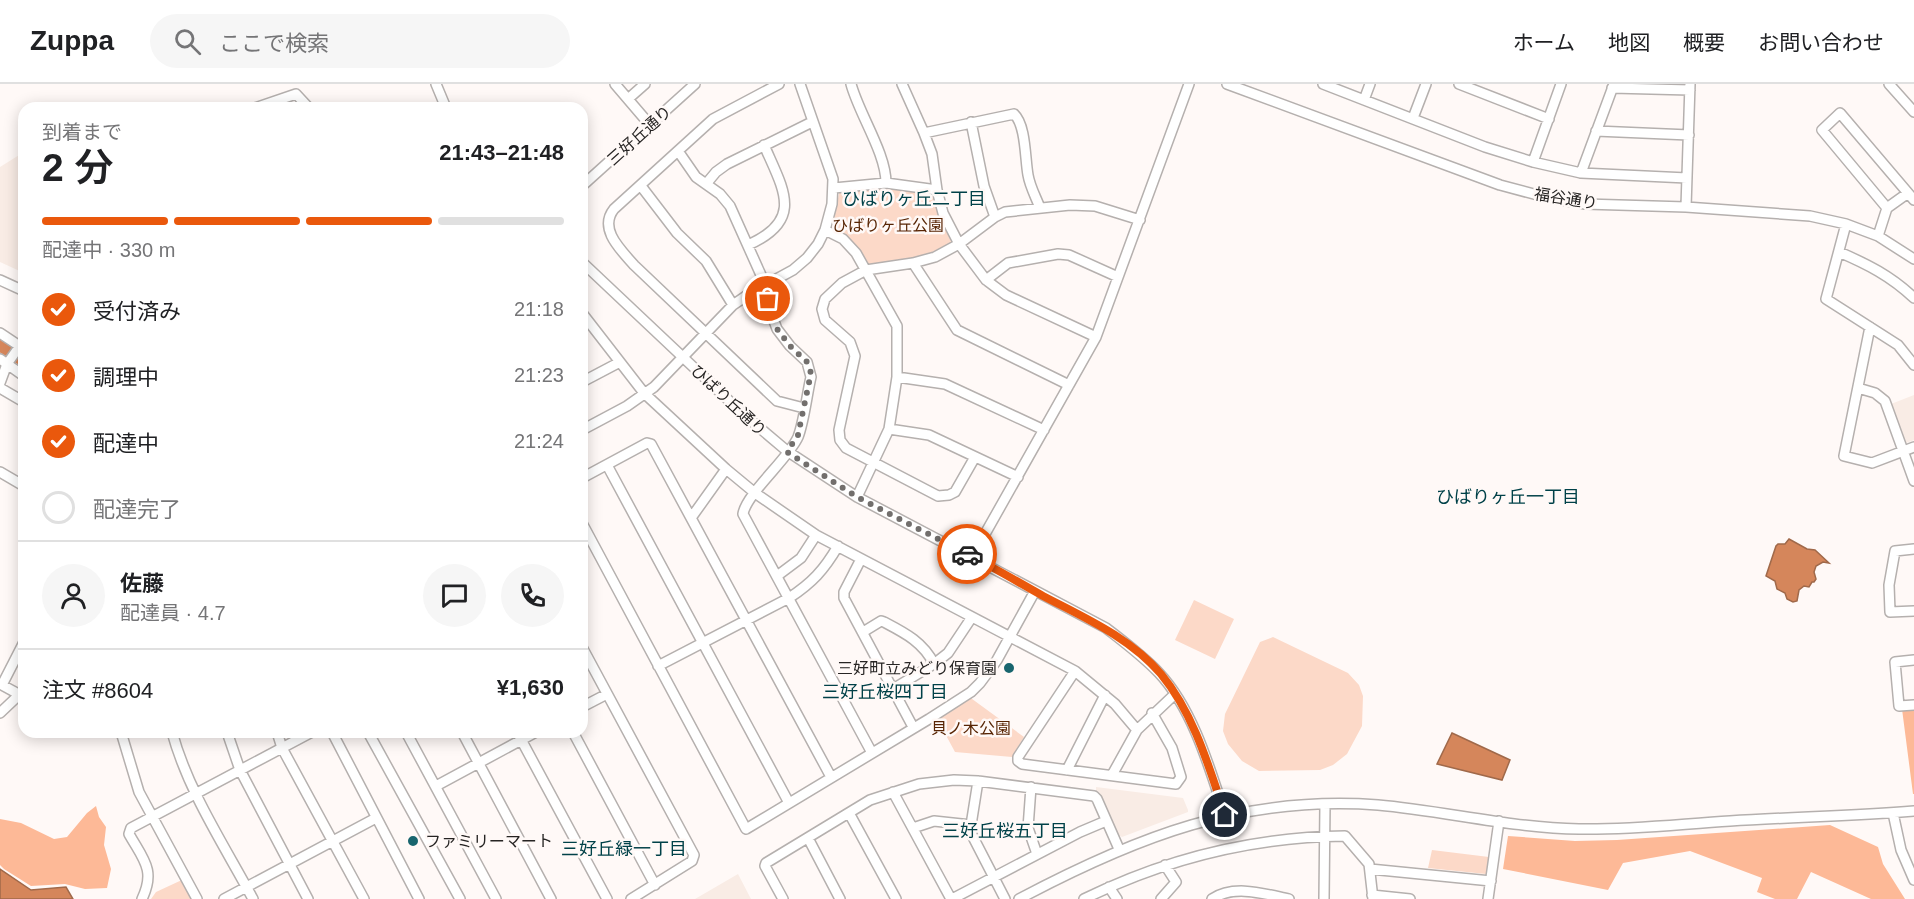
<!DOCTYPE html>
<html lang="ja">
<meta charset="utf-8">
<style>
:root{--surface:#fff;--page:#f6f6f6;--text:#202124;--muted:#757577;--line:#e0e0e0;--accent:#ea580c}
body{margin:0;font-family:Arial,"Noto Sans JP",sans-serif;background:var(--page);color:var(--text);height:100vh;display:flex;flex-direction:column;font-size:22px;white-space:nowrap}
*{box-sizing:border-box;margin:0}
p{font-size:20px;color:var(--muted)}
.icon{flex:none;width:33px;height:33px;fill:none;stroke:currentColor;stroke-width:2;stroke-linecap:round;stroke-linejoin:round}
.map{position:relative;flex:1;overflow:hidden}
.details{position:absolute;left:18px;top:18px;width:570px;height:636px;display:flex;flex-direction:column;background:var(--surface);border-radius:18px;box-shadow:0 3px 15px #0003}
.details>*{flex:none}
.pin{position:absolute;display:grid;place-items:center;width:51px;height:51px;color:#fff;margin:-26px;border:3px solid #fff;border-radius:50%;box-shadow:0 2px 6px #0007}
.courier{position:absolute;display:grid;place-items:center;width:60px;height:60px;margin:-30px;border:4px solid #ea580c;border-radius:50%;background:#fff;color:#222;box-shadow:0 2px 8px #0007}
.head em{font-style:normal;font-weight:600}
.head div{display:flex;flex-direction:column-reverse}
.head{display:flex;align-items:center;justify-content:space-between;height:102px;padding:0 24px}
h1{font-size:39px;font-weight:600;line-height:45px}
.bar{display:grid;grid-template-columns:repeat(4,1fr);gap:9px 6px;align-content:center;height:72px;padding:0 24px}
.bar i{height:8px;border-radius:4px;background:var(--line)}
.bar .current{background:var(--accent)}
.bar p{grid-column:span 4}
.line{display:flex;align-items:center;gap:15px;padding:0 24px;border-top:2px solid var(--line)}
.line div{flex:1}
.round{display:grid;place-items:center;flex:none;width:63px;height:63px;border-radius:32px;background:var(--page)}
ol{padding:0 24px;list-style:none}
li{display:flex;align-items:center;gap:18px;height:66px}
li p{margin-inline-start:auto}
li .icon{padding:6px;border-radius:50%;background:var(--accent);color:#fff;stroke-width:4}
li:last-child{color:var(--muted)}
li i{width:33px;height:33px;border:3px solid var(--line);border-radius:50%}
header{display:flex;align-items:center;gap:36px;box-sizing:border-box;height:84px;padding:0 30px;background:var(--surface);border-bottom:2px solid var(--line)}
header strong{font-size:28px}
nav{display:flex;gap:33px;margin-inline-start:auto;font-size:21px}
.search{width:420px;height:54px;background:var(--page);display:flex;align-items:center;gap:15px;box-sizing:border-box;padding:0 21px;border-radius:33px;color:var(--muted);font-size:22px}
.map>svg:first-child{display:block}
.built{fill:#f9ece5}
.green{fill:#fcd9c8}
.forest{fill:#fdb997}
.water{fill:#d5865b;stroke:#a0694a;stroke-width:1.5}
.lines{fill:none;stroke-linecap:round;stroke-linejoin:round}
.river{stroke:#d5865b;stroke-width:14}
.minor-casing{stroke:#b5b0ae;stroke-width:12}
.minor{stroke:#fff;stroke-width:9}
.done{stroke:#726f6d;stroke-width:6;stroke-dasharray:0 10.8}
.route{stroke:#ea580c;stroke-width:8}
.poi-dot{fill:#18656e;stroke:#fff9f7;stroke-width:2}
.labels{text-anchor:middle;stroke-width:5;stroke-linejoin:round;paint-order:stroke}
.street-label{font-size:16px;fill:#262423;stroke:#fff9f7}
.park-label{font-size:16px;fill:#582504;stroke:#fff9f7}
.poi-label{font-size:16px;fill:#262423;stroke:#fff9f7;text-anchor:end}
.neighbourhood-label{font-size:18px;fill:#004148;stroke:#fff9f7}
</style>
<header>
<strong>Zuppa</strong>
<div class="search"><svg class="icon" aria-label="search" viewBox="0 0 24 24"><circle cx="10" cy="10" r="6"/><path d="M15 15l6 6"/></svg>ここで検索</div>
<nav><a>ホーム</a><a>地図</a><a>概要</a><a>お問い合わせ</a></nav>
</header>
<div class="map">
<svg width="1914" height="815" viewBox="0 0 1914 815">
<rect width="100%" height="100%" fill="#fff9f7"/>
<!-- built -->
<path class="built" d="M 24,68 L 24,189 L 0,178 L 0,83 Z
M 1914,311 L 1914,356 L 1906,359 L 1891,320 Z
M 1096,703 L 1183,714 L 1188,726 L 1188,728 L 1122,753 L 1118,751 L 1099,708 L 1096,707 Z
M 738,790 L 751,815 L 695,815 Z"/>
<!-- green -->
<path class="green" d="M 889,103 L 932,109 L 952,160 L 917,174 L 870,184 C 862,165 848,155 832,144 L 840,105 Z
M 1194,516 L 1234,535 L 1215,575 L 1175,556 Z
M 1273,553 L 1348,589 L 1359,601 L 1363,612 L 1362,642 L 1347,670 L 1333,681 L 1320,686 L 1259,687 L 1242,677 L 1228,660 L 1223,647 L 1225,630 L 1260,558 Z
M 968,612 L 1024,653 L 1012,673 L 955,668 L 935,631 Z
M 1432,766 L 1489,773 L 1486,790 L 1428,784 Z
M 184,795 L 195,815 L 151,815 L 156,808 Z"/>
<!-- forest -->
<path class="forest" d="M 1914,624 L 1914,710 L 1913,710 L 1902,625 Z
M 96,722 L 99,733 L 106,743 L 104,761 L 111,785 L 107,804 L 85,805 L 65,800 L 31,802 L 4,785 L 0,781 L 0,735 L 21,739 L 54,755 L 67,753 L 87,729 Z
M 1830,741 L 1878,763 L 1883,780 L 1905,815 L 1871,815 L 1811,788 L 1797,815 L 1775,815 L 1757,808 L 1762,794 L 1690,767 L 1623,779 L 1608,806 L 1503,785 L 1508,752 L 1575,757 L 1617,756 Z"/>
<!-- water -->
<path class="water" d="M 1789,455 L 1807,465 L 1815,466 L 1829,479 L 1823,478 L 1816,482 L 1814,488 L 1816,495 L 1814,498 L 1812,498 L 1809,503 L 1804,502 L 1799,506 L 1797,517 L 1793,518 L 1787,515 L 1785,509 L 1777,505 L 1775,497 L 1766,492 L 1776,462 L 1778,460 L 1785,460 Z
M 1452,649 L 1510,676 L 1502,696 L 1437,680 Z
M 0,785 L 31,806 L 66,803 L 73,815 L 0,815 Z"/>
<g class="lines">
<!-- river -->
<path class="river" d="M 0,260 L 24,276"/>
<!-- minor casing -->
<g class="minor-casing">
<path id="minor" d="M 436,0 L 446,24
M 615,0 L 650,41
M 779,0 L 713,35 L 614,125 C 598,145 621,166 634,181 L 777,317 L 804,324
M 851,0 C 859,30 886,69 886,99
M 902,0 L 924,49 L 932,70 L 937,106 L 943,129 L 959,160 L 986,196 L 1006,211 L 1096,253
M 1227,0 L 1500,101 L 1545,113 L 1585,120 L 1686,123 L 1810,132 L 1846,140 L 1878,152 L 1914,175
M 1323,0 L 1485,63 L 1533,78 L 1581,89 L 1687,94
M 1459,0 L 1549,35
M 1889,0 L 1914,28
M 1612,4 L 1690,6
M 628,15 L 645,0
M 1364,16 L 1370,0
M 255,24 L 296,10 L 309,24
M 1413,34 L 1426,0
M 971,38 L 984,102 L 995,133
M 1596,47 L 1689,51
M 924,49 L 1014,30 C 1026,41 1025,75 1028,91 C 1030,103 1036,113 1040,124
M 678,67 L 696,93 L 720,110 L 730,122 L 765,200 L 771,229 L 777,245 L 790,262 L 807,278 L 811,293 C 807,310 804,338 798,353 C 789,374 746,410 743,430 L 872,669
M 1533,78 L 1561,0
M 1581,89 L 1614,0
M 706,100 L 716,88 L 727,80 L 812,38
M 582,102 L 695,0
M 641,102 L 677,149 L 706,177 L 733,221
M 834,104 L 886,99 L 937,106
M 1686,123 L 1690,0
M 1887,124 L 1908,109
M 1846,140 L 1826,215 L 1898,261 L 1914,281
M 825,146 L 843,155 L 856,169 L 897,242 L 897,293 L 889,345 L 857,413
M 1878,152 L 1887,124 L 1822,46 L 1840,29 L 1914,116
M 748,161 C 805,136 783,105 764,61
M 1839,168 C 1867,180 1891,192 1914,214
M 582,178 L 741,328 L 787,367 L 857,413 L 1106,544 C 1124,558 1143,572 1159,589 C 1193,625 1210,685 1225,731
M 913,179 L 957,246 L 1069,301
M 0,196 L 24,207
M 986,196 L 1008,179 L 1058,170 L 1069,171 L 1118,193
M 582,229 L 644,309 L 726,385 L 755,409 L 816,451 L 1075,587 L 1115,620 L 1137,646
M 1870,243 L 1844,372 L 1872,379 L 1914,363
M 0,249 L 24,265
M 0,275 L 24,292
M 897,293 L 945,300 L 1044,346
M 582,298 L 620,278
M 0,299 L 7,280 L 24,256
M 0,304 L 24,318
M 1858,304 L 1875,309 L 1885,317 L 1914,397
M 889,345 L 929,351 L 1018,393
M 582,346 L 627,322 L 654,303 L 733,221 L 749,210 L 793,186 L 807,174 L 818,160 L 825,146 L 832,120 L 833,95 L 800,0
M 975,373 L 955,408 L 949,411 L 938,412 L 846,364 L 840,356 L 839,346 L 855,272 L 850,258 L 825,236 L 822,225 L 825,215 L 842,199 L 866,186 L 913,179 L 935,173 L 959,160 L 995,133 L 1005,128 L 1070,121 L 1095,122 L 1140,136
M 607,381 L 789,719
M 0,388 L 24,402
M 582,394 L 647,359 L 651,360 L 831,693
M 691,434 L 726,385
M 582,439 L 746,745 L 929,635 L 971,608 L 980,599 L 997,576 L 1035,507
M 1914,465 L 1895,467 L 1889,501 L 1890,528 L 1914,527
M 972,473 L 1096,253 L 1189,0
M 861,475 L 844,508 L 844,514 L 913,643
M 777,492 L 801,474 L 816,451
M 863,548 L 881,537 L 884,538 C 905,549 923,558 934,580
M 582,563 L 694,771 L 692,777 L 631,815
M 1914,576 L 1895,578 L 1899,622 L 1914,621
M 658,582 L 789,514 C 812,499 824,486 838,462
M 1075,587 L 1018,673 L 1018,677 L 1022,680 L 1176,700 L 1181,693 L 1172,664 L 1152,629
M 0,600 L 24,613
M 2,601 L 24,558
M 893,605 L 934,580 L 948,569 L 972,533
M 582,623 L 607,610
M 0,629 L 19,611
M 121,648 L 139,708 L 197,815
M 172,648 C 188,707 224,761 253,815
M 227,648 L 240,686 L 308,815
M 277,648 L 282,664 L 364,815
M 332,648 L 419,815
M 368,648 L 460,815
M 406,648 L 496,815
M 462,648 L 551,815
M 517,648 L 607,815
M 573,648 L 655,801
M 1067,686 L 1105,611
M 1112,691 L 1137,646 L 1175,610
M 978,697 L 971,741 L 972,751 L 1005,815
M 436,702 L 536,648
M 1031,703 L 1028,744 L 1037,770
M 893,708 L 951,815
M 849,729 L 896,815
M 1893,729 L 1901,766 L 1914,796
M 913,744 L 934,737 L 971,741
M 808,754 L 840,815
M 1370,785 L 1491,797
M 1109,803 L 1117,815
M 1372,811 L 1410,815
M 142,815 C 156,786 143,775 129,750 L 131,744 L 312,648
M 224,815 L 376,734
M 783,815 L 765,782 L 766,779 L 870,716 L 919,700 L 954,696 L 978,697 L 1094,712 L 1097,715 L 1119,765
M 952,815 L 1080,748 L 1106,737
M 1019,815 C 1136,753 1242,711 1378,721 C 1445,727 1512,744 1579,745 C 1630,746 1680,740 1730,737 C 1792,733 1853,732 1914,727
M 1084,815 C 1167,774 1252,753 1345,752 L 1369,780 L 1373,815
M 1161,815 L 1176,798 L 1165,781
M 1212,815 C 1234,800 1265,810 1289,815
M 1324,815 L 1325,720
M 1488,815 L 1499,737"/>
</g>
<!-- minor -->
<use href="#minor" class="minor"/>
</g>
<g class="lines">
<!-- done -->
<path class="done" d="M 768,215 L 771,229 L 777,245 L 790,262 L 807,278 L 811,289 L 798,351 L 787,368 L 857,413 L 967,470"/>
<!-- route -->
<path class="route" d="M 967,470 C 993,483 1018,498 1043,512 C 1085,534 1129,553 1161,590 C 1194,630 1209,683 1225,731"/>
</g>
<!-- markers -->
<g class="poi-dot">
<circle cx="1009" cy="584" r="6"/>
<circle cx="413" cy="757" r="6"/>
</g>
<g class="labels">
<!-- street labels -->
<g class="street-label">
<text transform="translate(639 51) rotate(-42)" y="6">三好丘通り</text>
<text transform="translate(1566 114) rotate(9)" y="6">福谷通り</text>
<text transform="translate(729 316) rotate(43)" y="6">ひばり丘通り</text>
</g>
<!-- park labels -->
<g class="park-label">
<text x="888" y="147">ひばりヶ丘公園</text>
<text x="971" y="650">貝ノ木公園</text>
</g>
<!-- poi labels -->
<g class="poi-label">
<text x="997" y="590">三好町立みどり保育園</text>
<text x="425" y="763" text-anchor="start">ファミリーマート</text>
</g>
<!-- neighbourhood labels -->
<g class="neighbourhood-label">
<text x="914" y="121">ひばりヶ丘二丁目</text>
<text x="1508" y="419">ひばりヶ丘一丁目</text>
<text x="885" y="614">三好丘桜四丁目</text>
<text x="1005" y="753">三好丘桜五丁目</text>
<text x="624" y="771">三好丘緑一丁目</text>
</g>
</g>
</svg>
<div class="pin" style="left:768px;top:215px;background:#ea580c"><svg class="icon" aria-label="bag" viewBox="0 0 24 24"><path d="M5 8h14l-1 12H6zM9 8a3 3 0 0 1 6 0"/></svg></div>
<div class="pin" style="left:1225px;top:731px;background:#1f2937"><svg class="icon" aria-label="home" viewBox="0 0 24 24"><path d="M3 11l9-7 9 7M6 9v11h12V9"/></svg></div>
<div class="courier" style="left:967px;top:470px"><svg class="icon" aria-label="car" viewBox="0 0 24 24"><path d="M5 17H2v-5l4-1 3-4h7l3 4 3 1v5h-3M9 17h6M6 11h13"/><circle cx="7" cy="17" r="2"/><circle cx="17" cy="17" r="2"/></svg></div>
<section class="details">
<div class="head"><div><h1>2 分</h1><p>到着まで</p></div><em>21:43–21:48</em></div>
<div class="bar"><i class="current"></i><i class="current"></i><i class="current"></i><i></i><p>配達中 · 330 m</p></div>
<ol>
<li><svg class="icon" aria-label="check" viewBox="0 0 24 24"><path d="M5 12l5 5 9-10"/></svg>受付済み<p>21:18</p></li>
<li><svg class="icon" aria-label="check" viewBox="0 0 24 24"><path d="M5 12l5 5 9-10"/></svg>調理中<p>21:23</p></li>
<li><svg class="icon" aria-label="check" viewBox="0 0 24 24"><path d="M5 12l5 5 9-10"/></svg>配達中<p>21:24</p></li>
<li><i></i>配達完了</li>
</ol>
<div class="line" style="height:108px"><a class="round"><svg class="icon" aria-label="person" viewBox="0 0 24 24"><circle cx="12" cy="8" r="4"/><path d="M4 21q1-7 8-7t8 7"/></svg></a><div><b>佐藤</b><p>配達員 · 4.7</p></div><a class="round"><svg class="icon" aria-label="chat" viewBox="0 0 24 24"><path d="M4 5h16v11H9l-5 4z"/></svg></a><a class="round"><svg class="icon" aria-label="phone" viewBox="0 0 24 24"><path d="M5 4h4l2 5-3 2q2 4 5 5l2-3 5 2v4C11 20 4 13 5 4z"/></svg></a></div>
<div class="line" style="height:78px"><div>注文 #8604</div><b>¥1,630</b></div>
</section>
</div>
